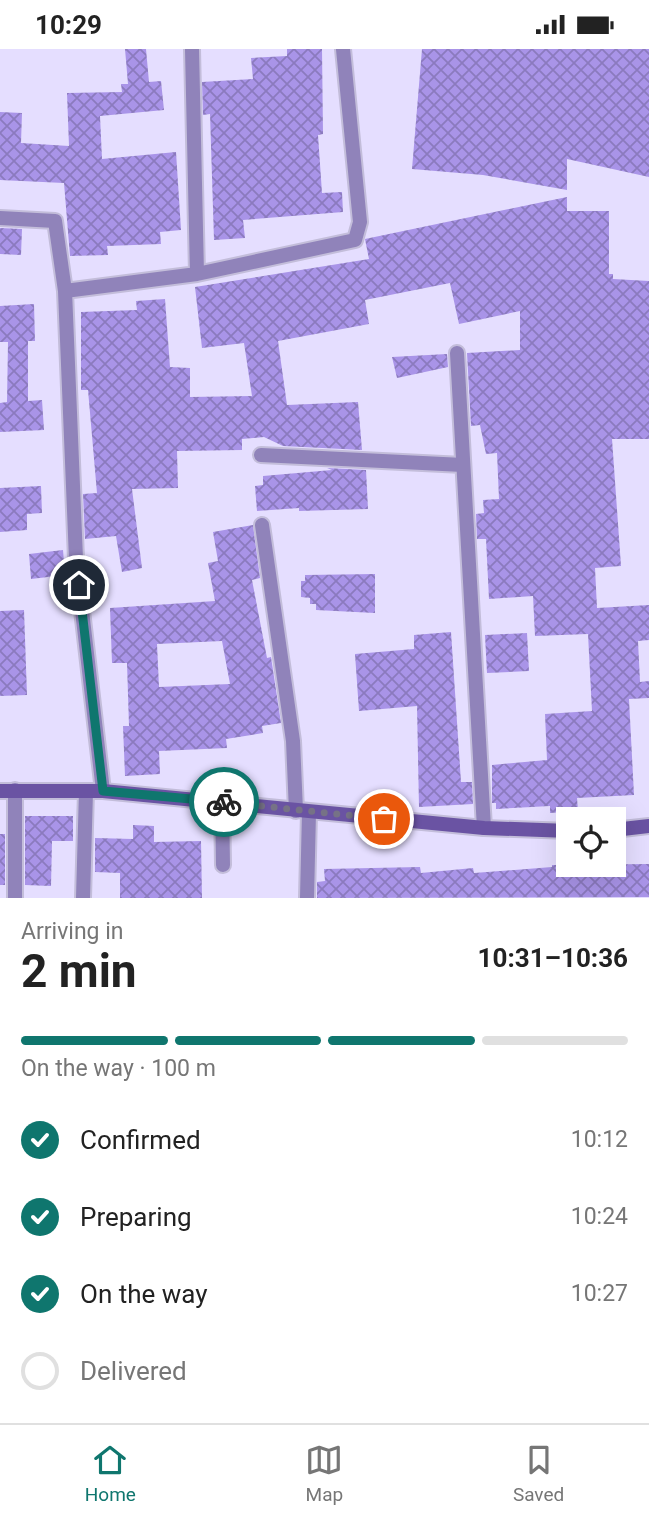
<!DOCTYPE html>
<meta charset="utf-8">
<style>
:root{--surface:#fff;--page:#f2f2f2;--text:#222;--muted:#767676;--line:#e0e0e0;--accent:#0f766e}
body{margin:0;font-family:Roboto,sans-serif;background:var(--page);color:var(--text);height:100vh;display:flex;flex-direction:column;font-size:26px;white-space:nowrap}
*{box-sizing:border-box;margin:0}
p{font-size:23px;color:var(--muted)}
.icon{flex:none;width:38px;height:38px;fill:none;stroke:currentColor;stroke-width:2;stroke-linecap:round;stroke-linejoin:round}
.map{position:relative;height:849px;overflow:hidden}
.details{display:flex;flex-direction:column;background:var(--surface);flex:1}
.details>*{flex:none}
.buttons{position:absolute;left:556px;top:758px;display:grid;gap:14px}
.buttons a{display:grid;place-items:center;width:70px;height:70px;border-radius:0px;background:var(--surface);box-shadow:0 7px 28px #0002;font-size:35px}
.pin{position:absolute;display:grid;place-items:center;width:60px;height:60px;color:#fff;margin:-30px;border:4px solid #fff;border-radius:50%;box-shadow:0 2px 7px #0007}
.courier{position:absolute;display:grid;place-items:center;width:70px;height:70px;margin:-35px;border:5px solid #0f766e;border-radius:50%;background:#fff;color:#222;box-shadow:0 2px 9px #0007}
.overview em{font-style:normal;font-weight:700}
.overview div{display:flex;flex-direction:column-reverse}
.overview{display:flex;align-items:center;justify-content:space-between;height:119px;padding:0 21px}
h1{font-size:46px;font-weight:700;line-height:52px}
.bar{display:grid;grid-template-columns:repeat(4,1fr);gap:10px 7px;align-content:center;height:84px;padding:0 21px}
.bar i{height:9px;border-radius:5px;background:var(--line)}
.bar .selected{background:var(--accent)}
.bar p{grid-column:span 4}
ol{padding:0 21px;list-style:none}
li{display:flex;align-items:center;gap:21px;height:77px}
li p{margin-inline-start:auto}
li .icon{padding:7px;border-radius:50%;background:var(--accent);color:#fff;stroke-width:4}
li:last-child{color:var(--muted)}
li i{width:38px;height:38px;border:4px solid var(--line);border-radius:50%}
.status{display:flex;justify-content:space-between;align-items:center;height:49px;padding:0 35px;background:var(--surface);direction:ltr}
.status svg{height:19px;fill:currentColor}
.dock{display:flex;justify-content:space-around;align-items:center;height:98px;border-top:2px solid var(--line);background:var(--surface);font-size:19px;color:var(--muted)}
.dock a{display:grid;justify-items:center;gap:4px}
.dock .selected{color:var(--accent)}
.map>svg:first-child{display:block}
.building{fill:url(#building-cross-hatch);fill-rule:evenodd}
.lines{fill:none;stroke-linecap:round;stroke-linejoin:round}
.minor-casing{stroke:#c3bdda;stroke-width:18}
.secondary-casing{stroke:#c3bdda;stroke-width:18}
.minor{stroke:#9083ba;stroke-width:14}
.secondary{stroke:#6a53a3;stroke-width:14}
.done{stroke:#767286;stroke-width:7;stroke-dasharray:0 12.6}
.route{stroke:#0f766e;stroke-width:9}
</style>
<div class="status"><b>10:29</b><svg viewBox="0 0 49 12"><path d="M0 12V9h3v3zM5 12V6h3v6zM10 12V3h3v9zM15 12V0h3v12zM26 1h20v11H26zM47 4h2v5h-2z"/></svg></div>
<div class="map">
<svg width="649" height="849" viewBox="0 0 649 849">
<defs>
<pattern id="building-cross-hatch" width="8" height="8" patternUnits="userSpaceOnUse" patternTransform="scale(1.75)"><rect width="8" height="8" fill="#a994e8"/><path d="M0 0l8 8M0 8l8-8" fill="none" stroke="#8b7abe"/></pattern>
</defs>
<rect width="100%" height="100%" fill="#e5deff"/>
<!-- building -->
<path class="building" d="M 125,0 L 146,0 L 149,33 L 161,32 L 164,61 L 100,67 L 102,110 L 176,103 L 181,181 L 160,183 L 161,195 L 107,197 L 108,206 L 70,207 L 64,134 L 0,131 L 0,63 L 22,64 L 21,94 L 69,97 L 67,44 L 122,43 L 121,35 L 128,35 Z
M 287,0 L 322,0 L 323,85 L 318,86 L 322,144 L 342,143 L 343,163 L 243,171 L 245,189 L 214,191 L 210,65 L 203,66 L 202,33 L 253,30 L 251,9 L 287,7 Z
M 422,0 L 649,0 L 649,128 L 567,110 L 567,141 L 483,126 L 412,120 Z
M 567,148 L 567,162 L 609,162 L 609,225 L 613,225 L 613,230 L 649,232 L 649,390 L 612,390 L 621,517 L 595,519 L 597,559 L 649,556 L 649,591 L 638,592 L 640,633 L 649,632 L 649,649 L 629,650 L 634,746 L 577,749 L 578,762 L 550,764 L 550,757 L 496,760 L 496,754 L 492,754 L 492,716 L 547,711 L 545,665 L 592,662 L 588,585 L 535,587 L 533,547 L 489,550 L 486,490 L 477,490 L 476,465 L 484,464 L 483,451 L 499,450 L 497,404 L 486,405 L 480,376 L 471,377 L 467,304 L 520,301 L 520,262 L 459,275 L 450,234 L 365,251 L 369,275 L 278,292 L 287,356 L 358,353 L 362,401 L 283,397 L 264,388 L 242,390 L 242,401 L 177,402 L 178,439 L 132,440 L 142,519 L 122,523 L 116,487 L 85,490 L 83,445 L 97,444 L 88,341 L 81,341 L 81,263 L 137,261 L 136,252 L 165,250 L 170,318 L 190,319 L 190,348 L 252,347 L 244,294 L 202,299 L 195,238 L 369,210 L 365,190 Z
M 0,179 L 22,180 L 21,206 L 0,205 Z
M 34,255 L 35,292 L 28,292 L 28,352 L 42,351 L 44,381 L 0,383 L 0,354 L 7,353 L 8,293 L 0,293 L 0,257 Z
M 447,305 L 448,318 L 397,329 L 392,308 Z
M 327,419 L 366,421 L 368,460 L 299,462 L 299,459 L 257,462 L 255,437 L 263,436 L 263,427 L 332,421 Z
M 41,437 L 42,464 L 27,465 L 27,481 L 0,483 L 0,439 Z
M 253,476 L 260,529 L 252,531 L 267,609 L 271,608 L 281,674 L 262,677 L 263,684 L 226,690 L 227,699 L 159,702 L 160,725 L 125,727 L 123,677 L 129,677 L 127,614 L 112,614 L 110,559 L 215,552 L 208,514 L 218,512 L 213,483 ZM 222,592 L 230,635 L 159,638 L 157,595 Z
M 63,501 L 65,526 L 31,530 L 29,505 Z
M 375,525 L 375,564 L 316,561 L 316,555 L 310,555 L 310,549 L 301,548 L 301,532 L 305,532 L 305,526 Z
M 24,561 L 27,646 L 0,647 L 0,562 Z
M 451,583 L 461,733 L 472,733 L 473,755 L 419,758 L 417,657 L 359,662 L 355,605 L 414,600 L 414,586 Z
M 527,584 L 529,622 L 487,624 L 485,586 Z
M 25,767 L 73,767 L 73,792 L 52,792 L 51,837 L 25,836 Z
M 133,776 L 154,777 L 154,793 L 201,792 L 202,849 L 120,849 L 120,824 L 95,823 L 95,789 L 133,790 Z
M 0,785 L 5,785 L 5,836 L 0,836 Z
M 649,815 L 649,848 L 317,849 L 317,833 L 325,832 L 324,820 L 420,818 L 421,824 L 473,819 L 474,824 L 552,818 L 552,816 Z"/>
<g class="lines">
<!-- minor casing -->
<g class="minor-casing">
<path id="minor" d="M 192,0 L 197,225
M 0,169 L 55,172 L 65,242 L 76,510 L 103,742
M 65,242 L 197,225 L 355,191 L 360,173 L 343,0
M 457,304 L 484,779
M 261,406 L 463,416
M 262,476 L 293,692 L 296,762
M 15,741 L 15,849
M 222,753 L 223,816
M 83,849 L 86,742
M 307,849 L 309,763"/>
</g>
<!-- secondary casing -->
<g class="secondary-casing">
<path id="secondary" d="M 0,742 L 103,742 L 484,779 L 569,782
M 614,781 L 649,777"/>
</g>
<!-- minor -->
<use href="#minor" class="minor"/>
<!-- secondary -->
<use href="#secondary" class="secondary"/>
</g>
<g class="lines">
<!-- done -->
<path class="done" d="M 224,753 L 384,770"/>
<!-- route -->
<path class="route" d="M 79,536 L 103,742 L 224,753"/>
</g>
</svg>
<div class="buttons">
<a><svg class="icon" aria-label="locate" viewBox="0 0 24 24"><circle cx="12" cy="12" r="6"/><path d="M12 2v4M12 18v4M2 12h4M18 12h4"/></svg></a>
</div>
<div class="pin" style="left:384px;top:770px;background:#ea580c"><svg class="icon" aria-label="bag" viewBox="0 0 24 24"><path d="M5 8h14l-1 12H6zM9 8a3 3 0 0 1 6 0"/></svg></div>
<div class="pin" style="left:79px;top:536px;background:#1f2937"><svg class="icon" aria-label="home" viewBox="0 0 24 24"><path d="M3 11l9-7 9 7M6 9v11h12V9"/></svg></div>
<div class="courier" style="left:224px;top:753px"><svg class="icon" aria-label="bike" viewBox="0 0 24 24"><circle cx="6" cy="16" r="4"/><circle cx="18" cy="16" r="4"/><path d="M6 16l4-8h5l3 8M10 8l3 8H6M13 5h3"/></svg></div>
</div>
<section class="details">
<div class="overview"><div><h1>2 min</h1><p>Arriving in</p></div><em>10:31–10:36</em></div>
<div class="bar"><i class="selected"></i><i class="selected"></i><i class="selected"></i><i></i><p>On the way · 100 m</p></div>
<ol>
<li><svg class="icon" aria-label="check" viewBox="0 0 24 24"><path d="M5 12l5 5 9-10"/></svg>Confirmed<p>10:12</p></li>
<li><svg class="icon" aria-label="check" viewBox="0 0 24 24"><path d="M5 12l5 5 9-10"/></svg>Preparing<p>10:24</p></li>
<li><svg class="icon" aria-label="check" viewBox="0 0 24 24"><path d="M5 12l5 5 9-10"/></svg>On the way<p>10:27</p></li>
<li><i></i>Delivered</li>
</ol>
</section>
<nav class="dock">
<a class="selected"><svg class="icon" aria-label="home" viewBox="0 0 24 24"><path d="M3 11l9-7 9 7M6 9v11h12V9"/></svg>Home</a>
<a><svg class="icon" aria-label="map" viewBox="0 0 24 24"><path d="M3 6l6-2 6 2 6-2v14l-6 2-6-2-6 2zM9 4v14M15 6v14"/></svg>Map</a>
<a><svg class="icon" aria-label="saved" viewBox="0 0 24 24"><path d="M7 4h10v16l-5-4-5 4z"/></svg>Saved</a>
</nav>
